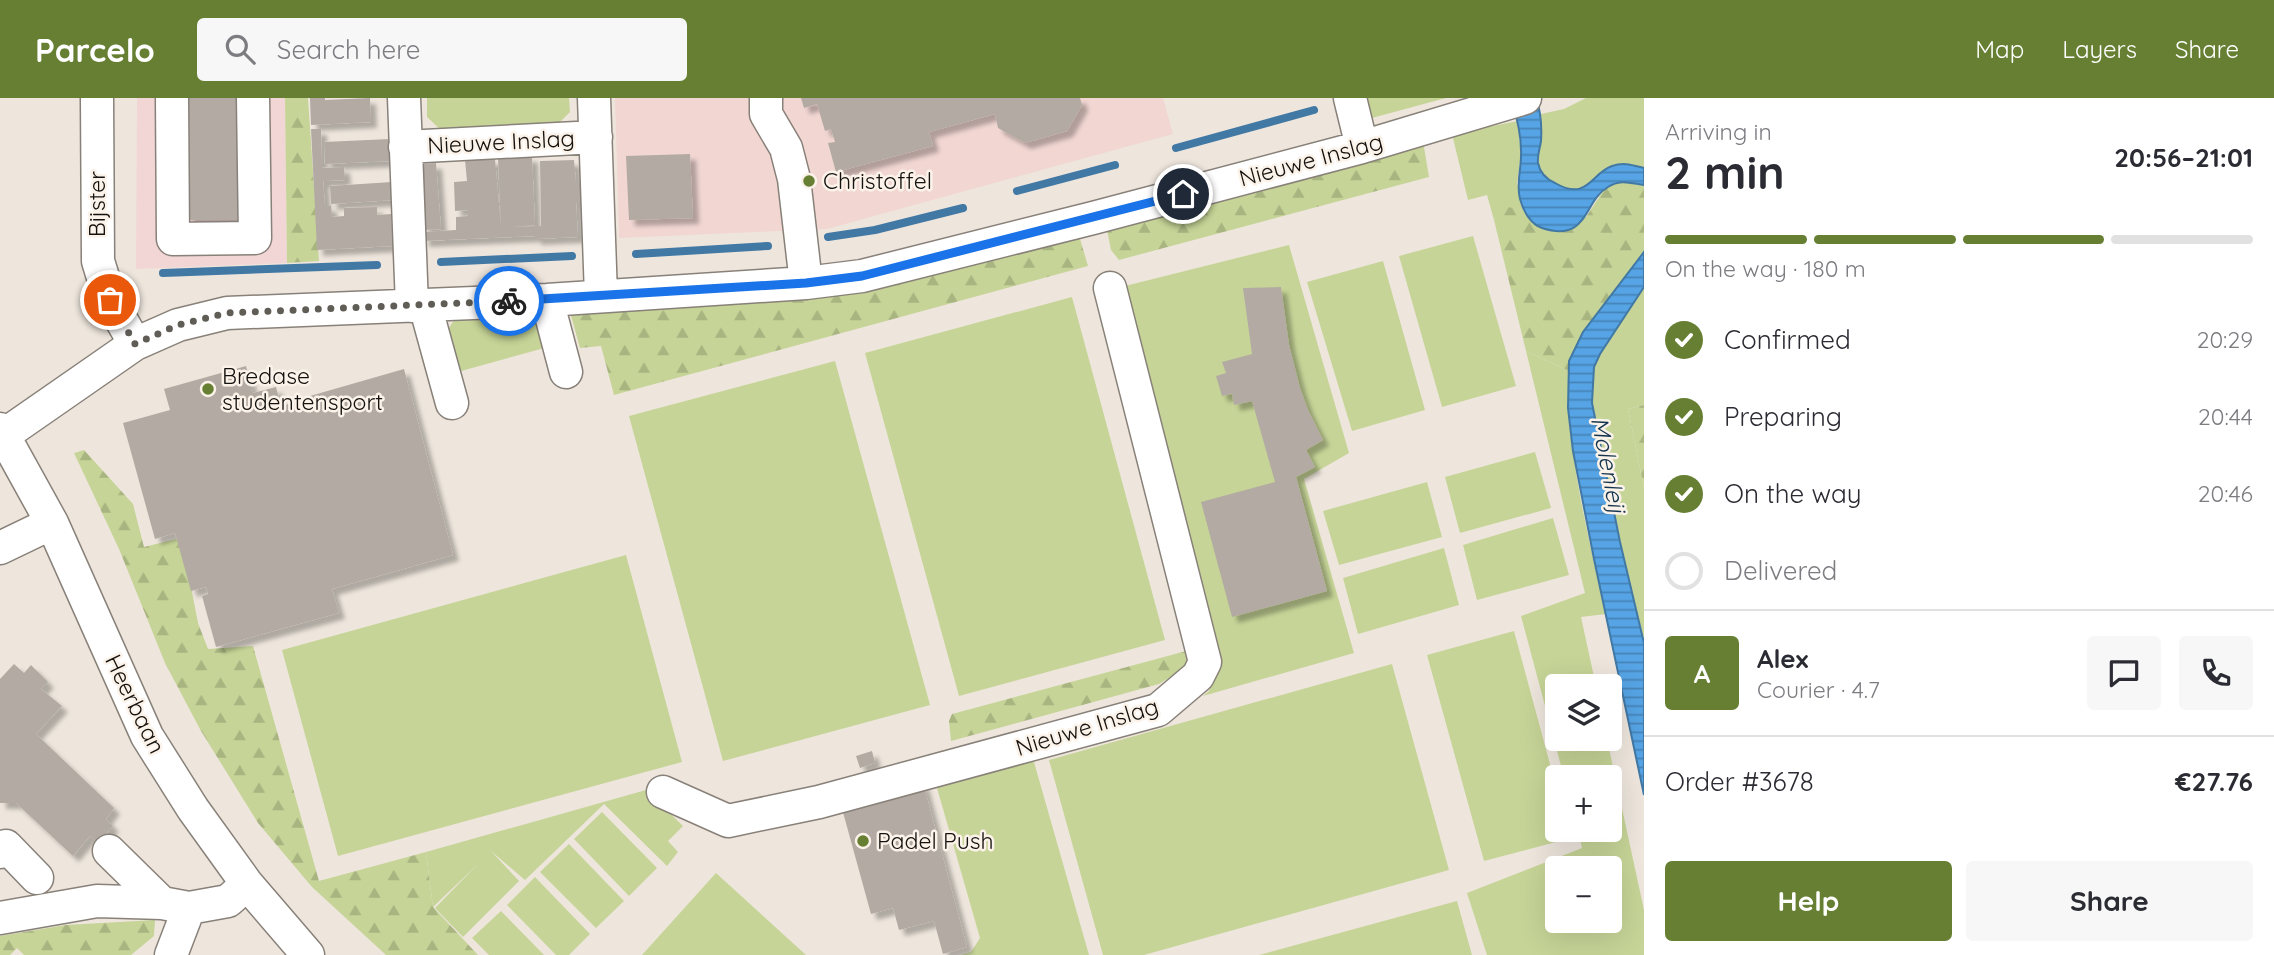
<!DOCTYPE html>
<meta charset="utf-8">
<style>
:root{--surface:#fff;--page:#f7f7f7;--text:#2b2b33;--muted:#7c7c81;--line:#e1e1e2;--accent:#667f32}
body{margin:0;font-family:Quicksand,sans-serif;background:var(--page);color:var(--text);height:100vh;display:flex;flex-direction:column;font-size:26px;white-space:nowrap}
*{box-sizing:border-box;margin:0}
p{font-size:23px;color:var(--muted)}
.icon{flex:none;width:38px;height:38px;fill:none;stroke:currentColor;stroke-width:2;stroke-linecap:round;stroke-linejoin:round}
.map{position:relative;flex:1;overflow:hidden}
.sheet{display:flex;flex-direction:column;background:var(--surface);width:630px}
.sheet>*{flex:none}
.tools{position:absolute;left:1545px;top:576px;display:grid;gap:14px}
.tools a{display:grid;place-items:center;width:77px;height:77px;border-radius:7px;background:var(--surface);box-shadow:0 7px 28px #0002;font-size:35px}
.pin{position:absolute;display:grid;place-items:center;width:60px;height:60px;color:#fff;margin:-30px;border:4px solid #fff;border-radius:50%;box-shadow:0 2px 7px #0007}
.courier{position:absolute;display:grid;place-items:center;width:70px;height:70px;margin:-35px;border:5px solid #1a73e8;border-radius:50%;background:#fff;color:#222;box-shadow:0 2px 9px #0007}
.head em{font-style:normal;font-weight:700}
.head div{display:flex;flex-direction:column-reverse}
.head{display:flex;align-items:center;justify-content:space-between;height:119px;padding:0 21px}
h1{font-size:46px;font-weight:700;line-height:52px}
.bar{display:grid;grid-template-columns:repeat(4,1fr);gap:10px 7px;align-content:center;height:84px;padding:0 21px}
.bar i{height:9px;border-radius:5px;background:var(--line)}
.bar .on{background:var(--accent)}
.bar p{grid-column:span 4}
.line{display:flex;align-items:center;gap:18px;padding:0 21px;border-top:2px solid var(--line)}
.line div{flex:1}
.round{display:grid;place-items:center;flex:none;width:74px;height:74px;border-radius:7px;background:var(--page)}
ol{padding:0 21px;list-style:none}
li{display:flex;align-items:center;gap:21px;height:77px}
li p{margin-inline-start:auto}
li .icon{padding:7px;border-radius:50%;background:var(--accent);color:#fff;stroke-width:4}
li:last-child{color:var(--muted)}
li i{width:38px;height:38px;border:4px solid var(--line);border-radius:50%}
.action{display:flex;gap:14px;margin-top:auto;padding:14px 21px}
.action a{flex:1;height:80px;border-radius:7px;background:var(--accent);color:#fff;font-size:28px;font-weight:700;line-height:80px;text-align:center}
.action a+a{background:var(--page);color:var(--text)}
header{display:flex;align-items:center;gap:42px;box-sizing:border-box;height:98px;padding:0 35px;background:var(--accent);color:#fff}
header strong{font-size:33px}
nav{display:flex;gap:38px;margin-inline-start:auto;font-size:24px}
.search{width:490px;height:63px;background:var(--page);display:flex;align-items:center;gap:18px;box-sizing:border-box;padding:0 24px;border-radius:7px;color:var(--muted);font-size:26px}
main{display:flex;flex:1;min-height:0}
.map>svg:first-child{display:block}
.commercial{fill:#f1d6d5}
.education{fill:#f1d6d2}
.green{fill:#c6d497;fill-rule:evenodd}
.forest{fill:url(#forest-firs)}
.water{fill:url(#water-rules);stroke:#4278a4;stroke-width:2}
.lines{fill:none;stroke-linecap:round;stroke-linejoin:round}
.stream{stroke:#4278a4;stroke-width:8}
.building{fill:#b3aba3;filter:url(#shadow)}
.minor-casing{stroke:#888179;stroke-width:35}
.minor{stroke:#fff;stroke-width:32}
.done{stroke:#605c56;stroke-width:7;stroke-dasharray:0 12.6}
.route{stroke:#1a73e8;stroke-width:9}
.poi-dot{fill:#667f32;stroke:#fbf3ea;stroke-width:2.5}
.labels{text-anchor:middle;stroke-width:5;stroke-linejoin:round;paint-order:stroke}
.street-label{font-size:23px;fill:#14110e;stroke:#fbf3ea}
.poi-label{font-size:23px;fill:#14110e;stroke:#fbf3ea;text-anchor:start}
.water-label{font-size:24px;font-style:italic;fill:#14344f;stroke:#fbf3ea}
</style>
<header>
<strong>Parcelo</strong>
<div class="search"><svg class="icon" aria-label="search" viewBox="0 0 24 24"><circle cx="10" cy="10" r="6"/><path d="M15 15l6 6"/></svg>Search here</div>
<nav><a>Map</a><a>Layers</a><a>Share</a></nav>
</header>
<main>
<div class="map">
<svg width="1644" height="857" viewBox="0 0 1644 857">
<defs>
<pattern id="forest-firs" width="22" height="20" patternUnits="userSpaceOnUse" patternTransform="scale(1.75)"><rect width="22" height="20" fill="#c6d497"/><path d="M5 1l3.5 6h-7zM16 11l3.5 6h-7z" fill="#a9b581"/></pattern>
<pattern id="water-rules" width="6" height="5" patternUnits="userSpaceOnUse" patternTransform="scale(1.75)"><rect width="6" height="5" fill="#56a4e5"/><path d="M0 2.5h6" fill="none" stroke="#4684b8"/></pattern>
<filter id="shadow"><feDropShadow dx="6" dy="6" stdDeviation="2" flood-color="#0004"/></filter>
</defs>
<rect width="100%" height="100%" fill="#eee6dd"/>
<!-- commercial -->
<path class="commercial" d="M 137,0 L 285,0 L 287,165 L 136,171 Z"/>
<!-- education -->
<path class="education" d="M 615,0 L 1163,0 L 1173,36 L 827,131 L 619,140 Z"/>
<!-- green -->
<path class="green" d="M 427,0 L 569,0 L 570,14 L 556,28 L 442,33 L 427,19 Z
M 1363,0 L 1446,0 L 1372,20 L 1366,12 Z
M 1586,0 L 1644,0 L 1644,70 C 1632,67 1624,64 1612,68 C 1591,75 1588,104 1555,85 C 1546,80 1540,75 1538,65 C 1537,58 1540,50 1541,43 C 1542,34 1541,25 1541,16 L 1564,11 Z
M 1518,23 L 1521,58 L 1517,85 L 1524,112 L 1508,110 L 1494,122 L 1487,97 L 1468,102 L 1452,36 Z
M 1473,138 L 1516,288 L 1442,309 L 1399,158 Z
M 1289,147 L 1349,355 L 1304,381 L 1354,555 L 1203,598 L 1209,593 L 1215,559 L 1117,190 Z
M 1383,163 L 1425,312 L 1352,333 L 1307,184 Z
M 1644,189 L 1644,307 L 1628,311 L 1644,390 L 1644,545 L 1620,444 L 1592,305 L 1594,269 L 1600,256 Z
M 1072,199 L 1165,542 L 959,598 L 865,255 Z
M 531,217 L 538,222 L 548,249 L 454,275 C 449,255 439,235 457,220 Z
M 1526,253 L 1569,273 C 1566,354 1588,437 1606,516 L 1581,519 L 1596,588 L 1558,588 L 1558,640 L 1607,641 L 1644,812 L 1644,857 L 1487,857 L 1467,795 L 1582,750 L 1578,732 L 1610,732 L 1610,679 L 1564,679 L 1521,518 L 1585,495 ZM 1558,770 L 1610,770 L 1610,822 L 1558,822 Z
M 835,263 L 930,607 L 723,663 L 629,318 Z
M 1535,354 L 1551,410 L 1460,435 L 1445,379 Z
M 1427,384 L 1442,439 L 1339,467 L 1323,413 Z
M 1553,420 L 1569,477 L 1477,502 L 1463,447 Z
M 1444,450 L 1459,507 L 1358,536 L 1343,480 Z
M 626,457 L 682,664 L 338,758 L 282,552 Z
M 1514,533 L 1557,692 L 1558,732 L 1568,732 L 1571,740 L 1484,763 L 1427,557 Z
M 1392,566 L 1449,772 L 1144,857 L 1103,857 L 1049,662 Z
M 1032,657 L 1089,857 L 961,857 L 971,854 L 980,840 L 935,683 Z
M 646,692 L 683,728 L 668,743 L 678,754 L 667,768 L 604,706 L 525,782 L 491,753 L 519,783 L 463,839 L 435,810 L 477,767 L 433,809 L 426,754 Z
M 602,714 L 657,770 L 629,798 L 574,741 Z
M 569,746 L 624,803 L 596,830 L 540,774 Z
M 716,775 L 806,857 L 642,857 Z
M 535,779 L 590,836 L 569,857 L 556,857 L 507,807 Z
M 1457,803 L 1472,857 L 1259,857 Z
M 501,813 L 544,857 L 489,857 L 472,840 Z"/>
<!-- forest -->
<path class="forest" d="M 285,0 L 308,0 L 319,163 L 287,165 Z
M 1423,43 L 1429,79 L 1119,162 L 1111,152 L 1106,127 Z
M 1622,83 L 1644,87 L 1644,154 L 1583,234 L 1569,263 L 1569,273 L 1526,253 L 1494,122 L 1508,109 L 1524,112 L 1527,118 L 1586,119 L 1605,90 Z
M 1078,134 L 1088,168 L 614,297 L 601,248 L 580,250 L 570,214 Z
M 1644,307 L 1644,390 L 1628,311 Z
M 84,352 L 133,406 L 144,449 L 184,439 L 196,478 L 192,494 L 198,525 L 208,551 L 253,548 L 319,783 L 426,754 L 433,809 L 478,857 L 386,857 L 312,789 L 258,725 L 201,633 L 165,565 L 119,451 L 74,355 Z
M 1190,552 L 1187,569 L 1159,586 L 951,643 L 949,623 L 952,616 Z
M 155,822 L 154,838 L 131,857 L 24,857 L 17,850 L 10,857 L 0,857 L 0,838 L 66,827 Z"/>
<!-- water -->
<path class="water" d="M 1511,0 L 1536,0 C 1541,14 1542,28 1541,43 C 1540,50 1537,58 1538,65 C 1540,75 1546,81 1555,85 C 1588,104 1591,75 1612,68 C 1624,64 1632,67 1644,70 L 1644,87 C 1630,85 1620,81 1608,89 C 1583,103 1589,145 1542,130 C 1530,126 1523,112 1520,101 C 1516,86 1521,73 1521,58 C 1522,38 1517,19 1511,0 Z
M 1644,154 L 1644,189 L 1600,256 L 1594,269 L 1592,305 L 1620,444 L 1644,545 L 1644,697 L 1594,461 L 1573,353 L 1568,310 L 1569,263 L 1583,234 Z"/>
<g class="lines">
<!-- stream -->
<path class="stream" d="M 1176,50 L 1314,12
M 1017,93 L 1115,67
M 828,139 L 875,132 L 963,110
M 636,156 L 768,148
M 441,164 L 572,158
M 163,175 L 377,167"/>
</g>
<!-- building -->
<path class="building" d="M 187,0 L 239,0 L 239,122 L 187,122 Z
M 310,0 L 325,0 L 325,2 L 370,0 L 371,24 L 311,27 Z
M 801,0 L 1080,0 L 1082,7 L 1067,33 L 1025,45 L 998,30 L 995,16 L 929,34 L 933,48 L 836,74 L 828,45 L 835,44 L 831,31 L 825,33 L 817,6 L 804,10 Z
M 311,31 L 321,31 L 322,70 L 344,69 L 345,82 L 323,83 L 325,108 L 331,108 L 332,119 L 344,118 L 344,110 L 377,109 L 377,117 L 391,116 L 392,148 L 317,152 Z
M 390,41 L 391,63 L 325,66 L 324,44 Z
M 690,56 L 693,120 L 629,122 L 626,58 Z
M 532,58 L 535,127 L 511,129 L 541,128 L 540,63 L 574,62 L 576,85 L 584,85 L 584,105 L 576,105 L 578,139 L 535,141 L 535,138 L 423,143 L 423,134 L 456,132 L 456,119 L 468,118 L 468,112 L 455,113 L 454,84 L 467,83 L 465,62 L 495,61 L 501,129 L 498,60 Z
M 436,65 L 441,131 L 423,132 L 418,66 Z
M 392,84 L 393,102 L 331,106 L 330,88 Z
M 1281,189 L 1289,247 L 1300,290 L 1308,312 L 1323,342 L 1306,352 L 1315,369 L 1296,379 L 1327,493 L 1232,519 L 1201,404 L 1275,384 L 1252,303 L 1234,307 L 1232,296 L 1222,298 L 1216,278 L 1226,275 L 1222,264 L 1252,256 L 1243,190 Z
M 246,268 L 253,295 L 276,289 L 281,308 L 296,304 L 296,302 L 404,271 L 453,457 L 332,491 L 339,515 L 216,549 L 202,498 L 208,496 L 206,489 L 191,493 L 175,435 L 155,441 L 123,325 L 170,312 L 164,291 Z
M 14,566 L 24,575 L 31,567 L 48,584 L 41,591 L 62,608 L 36,636 L 114,710 L 106,721 L 113,728 L 97,745 L 90,738 L 73,758 L 16,705 L 0,705 L 0,581 Z
M 872,653 L 875,665 L 860,670 L 856,658 Z
M 923,685 L 967,849 L 943,856 L 934,823 L 899,832 L 893,810 L 871,816 L 841,707 Z"/>
<g class="lines">
<!-- minor casing -->
<g class="minor-casing">
<path id="minor" d="M 97,0 L 98,163 L 110,202 L 135,246
M 172,0 L 173,141 L 255,140 L 253,0
M 404,0 L 412,208
M 594,0 L 601,198
M 766,0 L 766,16 L 786,50 L 794,81 L 806,185
M 1350,0 L 1362,49
M 405,49 L 596,39
M 547,202 L 566,274
M 425,207 L 452,305
M 0,331 L 52,425 L 147,638 L 193,711 L 247,786 L 308,857
M 4,337 L 135,246 L 178,227 L 227,215 L 547,202 L 806,185 L 862,178 L 1093,120 L 1362,49 L 1525,0
M 0,450 L 52,425
M 663,694 L 728,723 L 819,704 L 1158,612 L 1198,578 L 1205,564 L 1110,190
M 109,753 L 162,805
M 0,754 L 6,748 L 37,780
M 0,820 L 97,803 L 162,805 L 189,810 L 228,803 L 247,786
M 171,857 L 189,810"/>
</g>
<!-- minor -->
<use href="#minor" class="minor"/>
</g>
<g class="lines">
<!-- done -->
<path class="done" d="M 110,202 L 135,246 L 178,227 L 227,215 L 509,203"/>
<!-- route -->
<path class="route" d="M 509,203 L 806,185 L 862,178 L 1183,96"/>
</g>
<!-- markers -->
<g class="poi-dot">
<circle cx="809" cy="83" r="7"/>
<circle cx="208" cy="291" r="7"/>
<circle cx="863" cy="743" r="7"/>
</g>
<g class="labels">
<!-- street labels -->
<g class="street-label">
<text transform="translate(501 44) rotate(-3)" y="8">Nieuwe Inslag</text>
<text transform="translate(1311 62) rotate(-15)" y="8">Nieuwe Inslag</text>
<text transform="translate(97 106) rotate(-90)" y="8">Bijster</text>
<text transform="translate(135 606) rotate(64)" y="8">Heerbaan</text>
<text transform="translate(1087 629) rotate(-17)" y="8">Nieuwe Inslag</text>
</g>
<!-- poi labels -->
<g class="poi-label">
<text x="823" y="91">Christoffel</text>
<text x="222" y="286">Bredase<tspan x="222" dy="26">studentensport</tspan></text>
<text x="877" y="751">Padel Push</text>
</g>
<!-- water labels -->
<g class="water-label">
<text transform="translate(1608 367) rotate(79)" y="8">Molenleij</text>
</g>
</g>
</svg>
<div class="tools">
<a><svg class="icon" aria-label="layers" viewBox="0 0 24 24"><path d="M12 4l9 5-9 5-9-5zM3 14l9 5 9-5"/></svg></a>
<a>+</a>
<a>−</a>
</div>
<div class="pin" style="left:110px;top:202px;background:#ea580c"><svg class="icon" aria-label="bag" viewBox="0 0 24 24"><path d="M5 8h14l-1 12H6zM9 8a3 3 0 0 1 6 0"/></svg></div>
<div class="pin" style="left:1183px;top:96px;background:#1f2937"><svg class="icon" aria-label="home" viewBox="0 0 24 24"><path d="M3 11l9-7 9 7M6 9v11h12V9"/></svg></div>
<div class="courier" style="left:509px;top:203px"><svg class="icon" aria-label="bike" viewBox="0 0 24 24"><circle cx="6" cy="16" r="4"/><circle cx="18" cy="16" r="4"/><path d="M6 16l4-8h5l3 8M10 8l3 8H6M13 5h3"/></svg></div>
</div>
<section class="sheet">
<div class="head"><div><h1>2 min</h1><p>Arriving in</p></div><em>20:56–21:01</em></div>
<div class="bar"><i class="on"></i><i class="on"></i><i class="on"></i><i></i><p>On the way · 180 m</p></div>
<ol>
<li><svg class="icon" aria-label="check" viewBox="0 0 24 24"><path d="M5 12l5 5 9-10"/></svg>Confirmed<p>20:29</p></li>
<li><svg class="icon" aria-label="check" viewBox="0 0 24 24"><path d="M5 12l5 5 9-10"/></svg>Preparing<p>20:44</p></li>
<li><svg class="icon" aria-label="check" viewBox="0 0 24 24"><path d="M5 12l5 5 9-10"/></svg>On the way<p>20:46</p></li>
<li><i></i>Delivered</li>
</ol>
<div class="line" style="height:126px"><b class="round" style="background:var(--accent);color:#fff">A</b><div><b>Alex</b><p>Courier · 4.7</p></div><a class="round"><svg class="icon" aria-label="chat" viewBox="0 0 24 24"><path d="M4 5h16v11H9l-5 4z"/></svg></a><a class="round"><svg class="icon" aria-label="phone" viewBox="0 0 24 24"><path d="M5 4h4l2 5-3 2q2 4 5 5l2-3 5 2v4C11 20 4 13 5 4z"/></svg></a></div>
<div class="line" style="height:91px"><div>Order #3678</div><b>€27.76</b></div>
<div class="action"><a>Help</a><a>Share</a></div>
</section>
</main>
